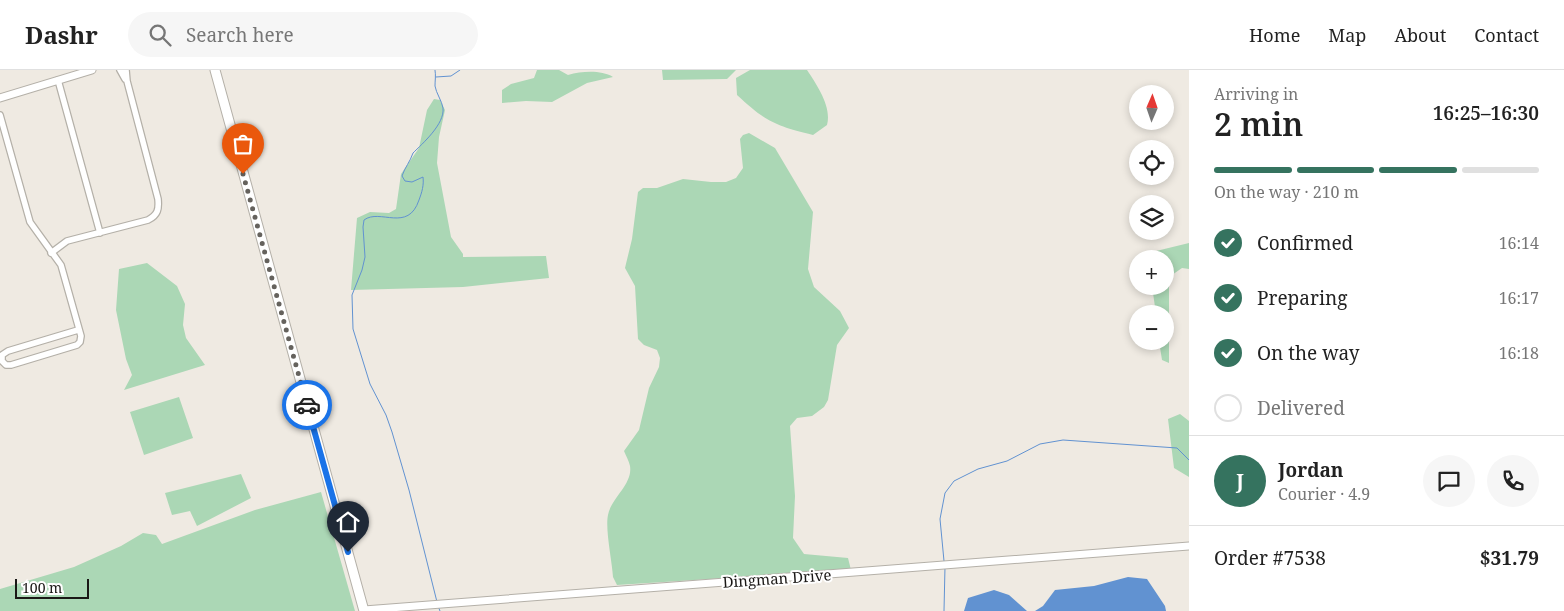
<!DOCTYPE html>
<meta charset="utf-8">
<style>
:root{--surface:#fff;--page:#f6f6f6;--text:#222;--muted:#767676;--line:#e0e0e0;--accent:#35735f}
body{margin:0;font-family:"Noto Serif",serif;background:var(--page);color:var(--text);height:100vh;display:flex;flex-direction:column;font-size:19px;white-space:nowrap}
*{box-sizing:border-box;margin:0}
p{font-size:16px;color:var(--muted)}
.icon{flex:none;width:28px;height:28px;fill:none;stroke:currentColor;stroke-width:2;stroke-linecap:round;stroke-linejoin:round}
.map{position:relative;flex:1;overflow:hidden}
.side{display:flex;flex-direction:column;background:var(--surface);width:375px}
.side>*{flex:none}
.needle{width:32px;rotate:2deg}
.tools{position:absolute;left:1129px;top:15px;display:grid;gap:10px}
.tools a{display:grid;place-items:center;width:45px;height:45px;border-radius:50%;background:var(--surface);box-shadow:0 2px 8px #0003;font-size:25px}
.scale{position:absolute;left:15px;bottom:12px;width:74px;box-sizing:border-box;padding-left:5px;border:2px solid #1a1816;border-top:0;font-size:14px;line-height:18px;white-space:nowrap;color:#1a1816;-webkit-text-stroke:4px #fff;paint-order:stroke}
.pin{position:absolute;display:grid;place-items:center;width:42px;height:42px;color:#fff;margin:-51px -21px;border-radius:50% 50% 50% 0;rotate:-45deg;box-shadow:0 0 5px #0007}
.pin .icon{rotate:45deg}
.courier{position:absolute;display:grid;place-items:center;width:50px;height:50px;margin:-25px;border:4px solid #1a73e8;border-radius:50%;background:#fff;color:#222;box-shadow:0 1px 6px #0007}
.headline em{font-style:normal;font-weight:600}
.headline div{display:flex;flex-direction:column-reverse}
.headline{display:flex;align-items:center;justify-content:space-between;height:85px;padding:0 25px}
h1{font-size:32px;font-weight:600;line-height:38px}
.bar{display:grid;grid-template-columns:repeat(4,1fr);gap:8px 5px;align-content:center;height:60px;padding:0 25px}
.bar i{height:6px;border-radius:4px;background:var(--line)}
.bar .current{background:var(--accent)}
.bar p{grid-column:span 4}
.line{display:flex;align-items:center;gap:12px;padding:0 25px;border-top:1px solid var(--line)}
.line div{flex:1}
.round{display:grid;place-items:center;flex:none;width:52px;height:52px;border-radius:26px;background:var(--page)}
ol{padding:0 25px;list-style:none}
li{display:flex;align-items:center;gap:15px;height:55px}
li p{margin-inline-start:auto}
li .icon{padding:5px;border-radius:50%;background:var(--accent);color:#fff;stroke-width:4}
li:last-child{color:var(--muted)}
li i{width:28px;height:28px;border:2px solid var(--line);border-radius:50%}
header{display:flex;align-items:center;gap:30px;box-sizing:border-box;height:70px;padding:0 25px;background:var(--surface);border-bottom:1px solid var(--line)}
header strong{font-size:24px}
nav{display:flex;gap:28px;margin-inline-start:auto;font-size:18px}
.search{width:350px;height:45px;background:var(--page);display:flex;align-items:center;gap:12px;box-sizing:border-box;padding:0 18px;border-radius:28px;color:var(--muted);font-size:19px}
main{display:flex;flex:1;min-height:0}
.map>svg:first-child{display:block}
.green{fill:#abd7b5}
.water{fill:#6192d1}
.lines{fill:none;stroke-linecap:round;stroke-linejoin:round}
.stream{stroke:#6192d1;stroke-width:1}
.minor-casing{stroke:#b4b0a8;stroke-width:8}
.tertiary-casing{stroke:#b4b0a8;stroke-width:9}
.primary-casing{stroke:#b4b0a8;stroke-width:11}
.minor{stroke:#fff;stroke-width:5.5}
.tertiary{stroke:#fff;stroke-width:7}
.primary{stroke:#fff;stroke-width:9}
.done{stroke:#65625d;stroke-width:5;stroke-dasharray:0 9}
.route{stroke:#1a73e8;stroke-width:6}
.labels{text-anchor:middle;stroke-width:4;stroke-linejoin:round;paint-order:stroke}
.street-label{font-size:15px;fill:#1a1816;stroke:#fff}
</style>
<header>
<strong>Dashr</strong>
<div class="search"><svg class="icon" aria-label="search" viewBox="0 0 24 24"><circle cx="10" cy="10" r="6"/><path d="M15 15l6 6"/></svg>Search here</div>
<nav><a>Home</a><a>Map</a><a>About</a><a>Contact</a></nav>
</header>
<main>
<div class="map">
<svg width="1189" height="541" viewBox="0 0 1189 541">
<rect width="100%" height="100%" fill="#efeae2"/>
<!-- green -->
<path class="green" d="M 537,0 L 559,0 L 568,5 C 583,1 601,0 613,7 L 587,13 L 552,32 L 526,31 L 502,33 L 502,20 L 511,14 L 534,8 Z
M 662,0 L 736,0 L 727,9 L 663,10 Z
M 750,0 L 807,0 C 817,15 832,37 827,55 L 813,65 C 775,56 765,51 737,25 L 736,8 Z
M 434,29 L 440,30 L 445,40 L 439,67 L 437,93 L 451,167 L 463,184 L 463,187 L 546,186 L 549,208 L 463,217 L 351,220 L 357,148 L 370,142 L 389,143 L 396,139 L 401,104 L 419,78 L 427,40 Z
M 749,63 L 775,78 L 813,142 L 808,199 L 814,217 L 840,241 L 849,258 L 837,275 L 828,330 L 824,337 L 812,346 L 797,348 L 790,356 L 795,426 L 793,468 L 804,484 L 848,488 L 851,500 L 617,515 L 613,507 C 612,491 605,459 608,445 C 611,428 633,414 630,396 C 629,391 626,386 624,381 L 639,360 L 649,318 L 659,297 L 660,288 L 657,280 L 644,275 L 638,269 L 635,216 L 625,198 L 632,169 L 638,122 L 643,118 L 657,118 L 683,109 L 711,112 L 726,112 L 736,108 L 743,98 L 740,69 L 743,65 Z
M 1189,173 L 1189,199 L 1182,198 L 1169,207 L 1169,293 L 1162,290 L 1159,271 L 1165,271 L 1165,244 L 1156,244 L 1152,216 L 1165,216 L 1165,189 L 1149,189 L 1148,183 Z
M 147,193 L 177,216 L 185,234 L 183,255 L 186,268 L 205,295 L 124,320 L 132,305 L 126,289 L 116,240 L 119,199 Z
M 179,327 L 193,368 L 144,385 L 130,342 Z
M 1180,344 L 1189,351 L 1189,407 L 1174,398 L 1168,349 Z
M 241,404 L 251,428 L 197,456 L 190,441 L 172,445 L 165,423 Z
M 321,422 L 355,541 L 0,541 L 0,519 L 74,497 L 121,476 L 143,463 L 156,465 L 162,474 L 255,440 Z"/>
<!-- water -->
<path class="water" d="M 1128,507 L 1147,509 L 1165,536 L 1166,541 L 1035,541 L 1043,536 L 1055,520 L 1094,516 Z
M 994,520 L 1009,525 L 1027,541 L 964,541 L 968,528 Z"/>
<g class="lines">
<!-- stream -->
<path class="stream" d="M 435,0 C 436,5 435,11 435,16 C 436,23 442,31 443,38 C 445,54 422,74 413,83 C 410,92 405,97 402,106 L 405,111 L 412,112 L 423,107 C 424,115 422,122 419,130 C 408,163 380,138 364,150 L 363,157 L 365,187 L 362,200 L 352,225 L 353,259 L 370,314 L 386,345 L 392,362 L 409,420 L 437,532
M 436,7 L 451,6 L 460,0
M 944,491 L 940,449 L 945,423 L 954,411 L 978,399 L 1007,391 L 1040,374 L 1063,370 L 1177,378 L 1189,390
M 438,536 L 440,541
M 944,541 L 945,497"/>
<!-- minor casing -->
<g class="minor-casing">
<path id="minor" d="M 120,0 L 125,9
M 58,10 L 100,163
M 0,45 L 30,152 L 61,195 L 81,266 L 80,272 L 77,275 L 11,295 L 6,295 L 2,291 L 2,285 L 8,281 L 78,260
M 51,183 L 67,171 L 148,150 C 158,145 159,139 158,129 L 127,11 L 126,0"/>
</g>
<!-- tertiary casing -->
<g class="tertiary-casing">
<path id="tertiary" d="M 0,28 L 92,0
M 364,540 L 1189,476"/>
</g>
<!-- primary casing -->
<g class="primary-casing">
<path id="primary" d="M 215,0 L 364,541"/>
</g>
<!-- minor -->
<use href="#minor" class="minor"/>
<!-- tertiary -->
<use href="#tertiary" class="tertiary"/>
<!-- primary -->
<use href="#primary" class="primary"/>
</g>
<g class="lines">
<!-- done -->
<path class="done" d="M 243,104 L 307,335"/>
<!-- route -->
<path class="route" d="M 307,335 L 348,482"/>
</g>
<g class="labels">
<!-- street labels -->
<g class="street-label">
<text transform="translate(777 509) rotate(-4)" y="5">Dingman Drive</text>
</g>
</g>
</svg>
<div class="tools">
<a><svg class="needle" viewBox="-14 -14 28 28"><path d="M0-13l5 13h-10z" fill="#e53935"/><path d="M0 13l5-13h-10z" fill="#767676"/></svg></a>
<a><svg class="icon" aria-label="locate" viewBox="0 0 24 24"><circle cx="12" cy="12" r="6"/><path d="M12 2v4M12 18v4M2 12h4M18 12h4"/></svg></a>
<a><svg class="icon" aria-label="layers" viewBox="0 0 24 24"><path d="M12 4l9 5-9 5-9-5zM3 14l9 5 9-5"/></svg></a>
<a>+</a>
<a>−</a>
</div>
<div class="scale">100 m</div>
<div class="pin" style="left:243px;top:104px;background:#ea580c"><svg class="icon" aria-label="bag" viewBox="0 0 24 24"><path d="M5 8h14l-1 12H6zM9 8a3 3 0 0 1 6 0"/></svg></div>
<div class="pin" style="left:348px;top:482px;background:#1f2937"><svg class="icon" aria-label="home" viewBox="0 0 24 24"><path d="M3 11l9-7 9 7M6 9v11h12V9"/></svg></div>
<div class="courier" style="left:307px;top:335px"><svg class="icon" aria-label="car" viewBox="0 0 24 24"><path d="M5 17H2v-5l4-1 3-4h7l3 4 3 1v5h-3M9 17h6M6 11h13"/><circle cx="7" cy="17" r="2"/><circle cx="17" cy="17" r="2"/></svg></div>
</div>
<section class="side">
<div class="headline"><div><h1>2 min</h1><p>Arriving in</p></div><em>16:25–16:30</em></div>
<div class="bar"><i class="current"></i><i class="current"></i><i class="current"></i><i></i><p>On the way · 210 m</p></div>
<ol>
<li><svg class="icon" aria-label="check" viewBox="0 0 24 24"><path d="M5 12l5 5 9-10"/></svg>Confirmed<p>16:14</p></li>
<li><svg class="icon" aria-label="check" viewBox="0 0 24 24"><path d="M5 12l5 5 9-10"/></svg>Preparing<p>16:17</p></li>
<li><svg class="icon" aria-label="check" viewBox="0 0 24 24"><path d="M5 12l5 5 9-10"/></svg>On the way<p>16:18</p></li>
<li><i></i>Delivered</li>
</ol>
<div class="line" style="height:90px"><b class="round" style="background:var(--accent);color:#fff">J</b><div><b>Jordan</b><p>Courier · 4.9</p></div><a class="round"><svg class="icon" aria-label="chat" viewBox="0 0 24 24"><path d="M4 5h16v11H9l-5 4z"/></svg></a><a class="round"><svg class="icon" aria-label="phone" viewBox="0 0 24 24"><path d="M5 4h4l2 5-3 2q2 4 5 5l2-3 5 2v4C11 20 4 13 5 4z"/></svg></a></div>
<div class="line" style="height:65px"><div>Order #7538</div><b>$31.79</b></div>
</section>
</main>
